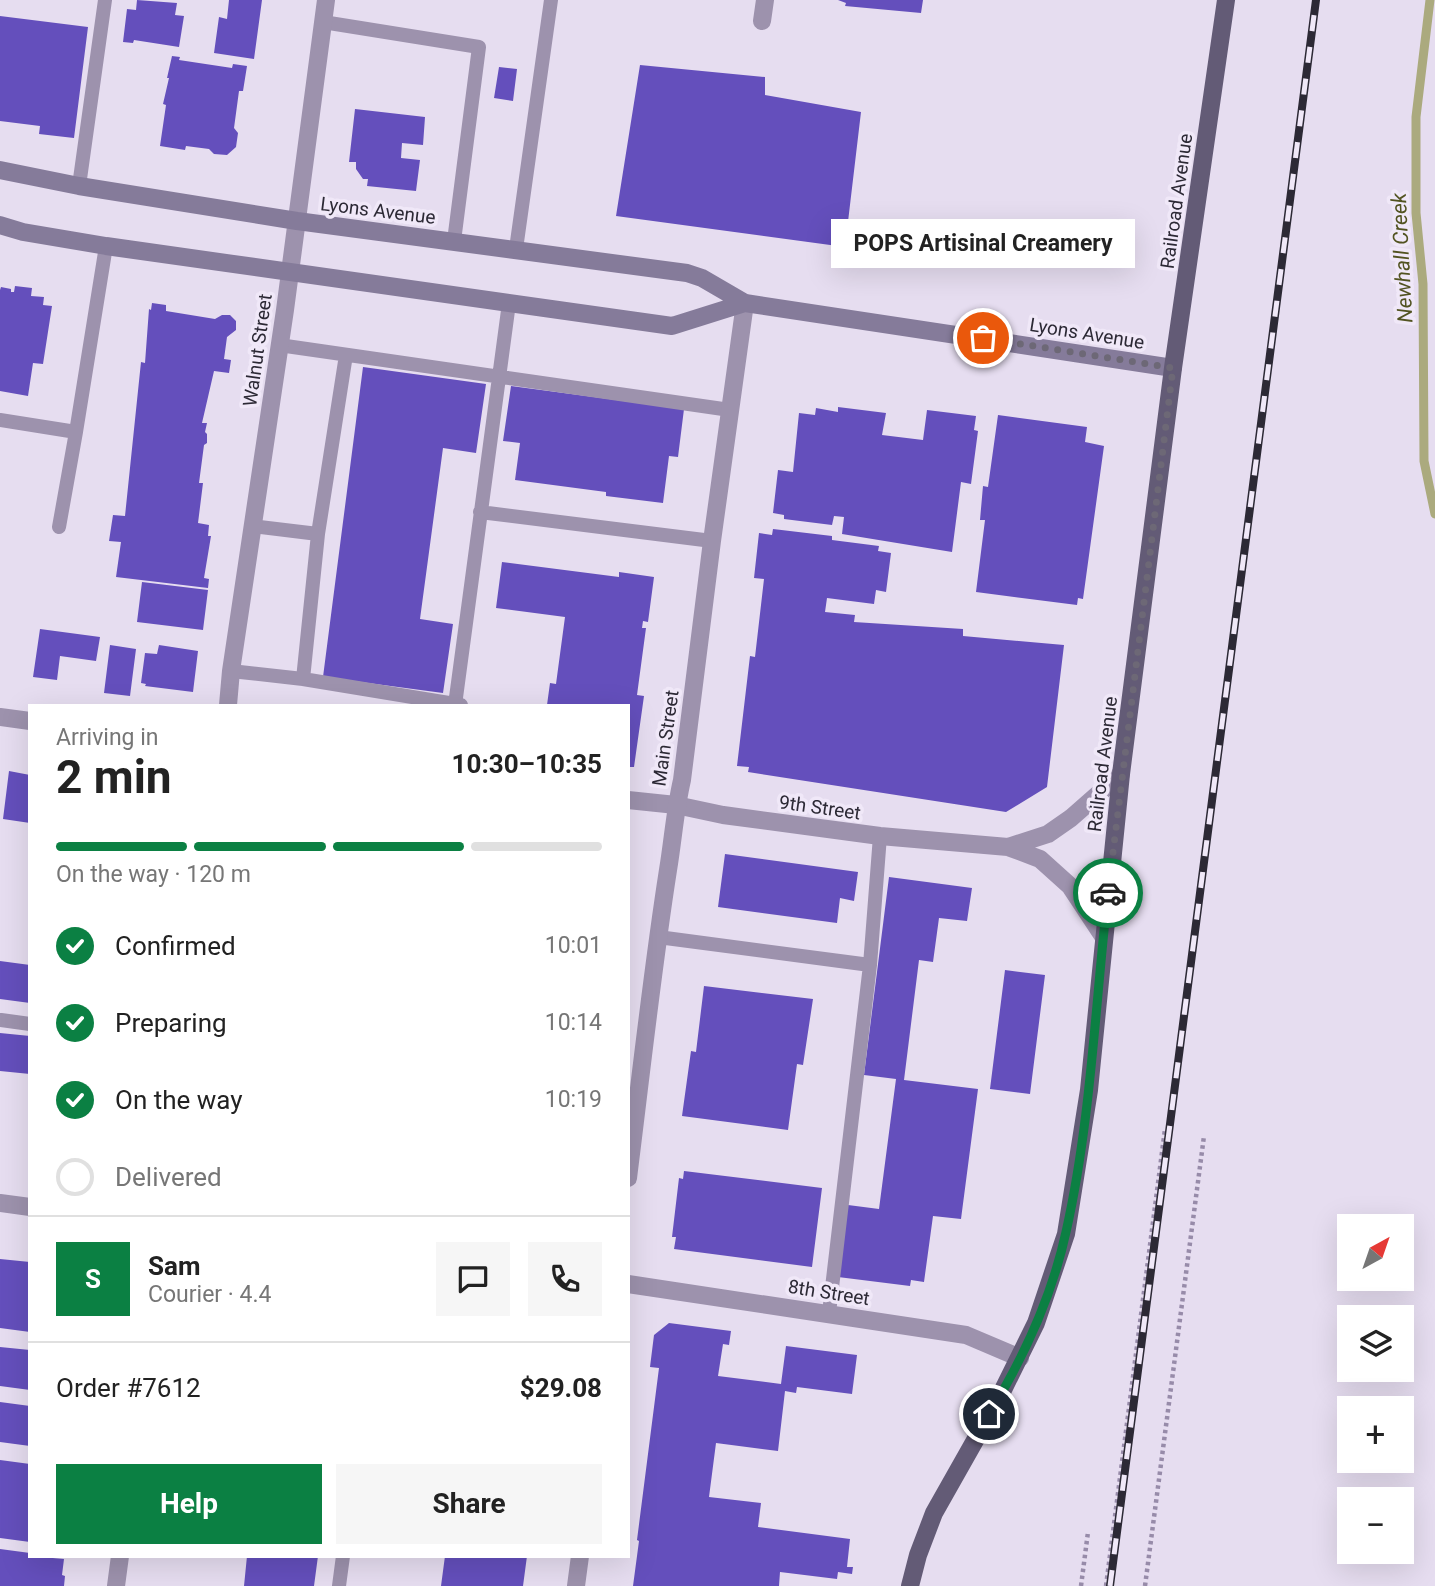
<!DOCTYPE html>
<meta charset="utf-8">
<style>
:root{--surface:#fff;--page:#f6f6f6;--text:#222;--muted:#767676;--line:#e0e0e0;--accent:#0b8043}
body{margin:0;font-family:Roboto,sans-serif;background:var(--page);color:var(--text);height:100vh;display:flex;flex-direction:column;font-size:26px;white-space:nowrap}
*{box-sizing:border-box;margin:0}
p{font-size:23px;color:var(--muted)}
.icon{flex:none;width:38px;height:38px;fill:none;stroke:currentColor;stroke-width:2;stroke-linecap:round;stroke-linejoin:round}
.map{position:relative;flex:1;overflow:hidden}
.panel{position:absolute;left:28px;top:704px;width:602px;height:854px;display:flex;flex-direction:column;background:var(--surface);border-radius:0px;box-shadow:0 7px 28px #0002}
.panel>*{flex:none}
.needle{width:46px;rotate:40deg}
.buttons{position:absolute;left:1337px;top:1214px;display:grid;gap:14px}
.buttons a{display:grid;place-items:center;width:77px;height:77px;border-radius:0px;background:var(--surface);box-shadow:0 7px 28px #0002;font-size:35px}
.pin{position:absolute;display:grid;place-items:center;width:60px;height:60px;color:#fff;margin:-30px;border:4px solid #fff;border-radius:50%;box-shadow:0 2px 7px #0007}
.courier{position:absolute;display:grid;place-items:center;width:70px;height:70px;margin:-35px;border:5px solid #0b8043;border-radius:50%;background:#fff;color:#222;box-shadow:0 2px 9px #0007}
.bubble{position:absolute;height:49px;border-radius:0px;background:var(--surface);box-shadow:0 7px 28px #0002;font-size:23px;font-weight:700;line-height:49px;text-align:center}
.summary em{font-style:normal;font-weight:700}
.summary div{display:flex;flex-direction:column-reverse}
.summary{display:flex;align-items:center;justify-content:space-between;height:119px;padding:0 28px}
h1{font-size:46px;font-weight:700;line-height:52px}
.bar{display:grid;grid-template-columns:repeat(4,1fr);gap:10px 7px;align-content:center;height:84px;padding:0 28px}
.bar i{height:9px;border-radius:5px;background:var(--line)}
.bar .current{background:var(--accent)}
.bar p{grid-column:span 4}
.line{display:flex;align-items:center;gap:18px;padding:0 28px;border-top:2px solid var(--line)}
.line div{flex:1}
.round{display:grid;place-items:center;flex:none;width:74px;height:74px;border-radius:0px;background:var(--page)}
ol{padding:0 28px;list-style:none}
li{display:flex;align-items:center;gap:21px;height:77px}
li p{margin-inline-start:auto}
li .icon{padding:7px;border-radius:50%;background:var(--accent);color:#fff;stroke-width:4}
li:last-child{color:var(--muted)}
li i{width:38px;height:38px;border:4px solid var(--line);border-radius:50%}
.action{display:flex;gap:14px;margin-top:auto;padding:14px 28px}
.action a{flex:1;height:80px;border-radius:0px;background:var(--accent);color:#fff;font-size:28px;font-weight:700;line-height:80px;text-align:center}
.action a+a{background:var(--page);color:var(--text)}
.map>svg:first-child{display:block}
.lines{fill:none;stroke-linecap:round;stroke-linejoin:round}
.stream{stroke:#abaa7e;stroke-width:9}
.building{fill:#644fbc}
.path{stroke:#978ba9;stroke-width:4.5;stroke-dasharray:3.5 3.5;stroke-linecap:butt}
.service{stroke:#9d92ad;stroke-width:14}
.minor{stroke:#9d92ad;stroke-width:18}
.tertiary{stroke:#9d92ad;stroke-width:18}
.secondary{stroke:#857b9a;stroke-width:18}
.primary{stroke:#635b76;stroke-width:18}
.rail-casing{stroke:#2c2935;stroke-width:8}
.rail{stroke:#f0e8f8;stroke-width:5;stroke-dasharray:16;stroke-linecap:butt}
.done{stroke:#6d6876;stroke-width:7;stroke-dasharray:0 12.6}
.route{stroke:#0b8043;stroke-width:9}
.labels{text-anchor:middle;stroke-width:7;stroke-linejoin:round;paint-order:stroke}
.street-label{font-size:19px;fill:#2c2935;stroke:#f0e8f8}
.water-label{font-size:21px;font-style:italic;fill:#525321;stroke:#f0e8f8}
</style>
<div class="map">
<svg width="1435" height="1586" viewBox="0 0 1435 1586">
<rect width="100%" height="100%" fill="#e6ddf0"/>
<g class="lines">
<!-- stream -->
<path class="stream" d="M 1430,0 L 1416,117 L 1416,213 L 1423,284 L 1424,461 L 1435,514"/>
</g>
<!-- building -->
<path class="building" d="M 137,0 L 177,3 L 175,15 L 184,16 L 179,47 L 134,40 L 133,43 L 123,42 L 127,9 L 136,10 Z
M 229,0 L 262,0 L 254,59 L 214,53 L 219,17 L 227,19 Z
M 838,0 L 923,0 L 921,13 L 845,6 L 846,3 Z
M 0,16 L 88,27 L 74,138 L 39,134 L 40,126 L 0,121 Z
M 172,56 L 180,57 L 179,60 L 232,68 L 233,64 L 247,66 L 243,91 L 239,91 L 234,128 L 238,133 L 236,147 L 227,155 L 214,154 L 209,149 L 186,146 L 185,150 L 160,146 L 166,105 L 163,104 L 169,78 L 167,78 Z
M 640,65 L 765,77 L 765,95 L 861,112 L 845,247 L 616,216 Z
M 499,67 L 517,69 L 513,101 L 494,98 Z
M 355,109 L 425,117 L 423,145 L 402,143 L 401,158 L 420,160 L 416,191 L 367,186 L 368,179 L 363,179 L 356,169 L 356,162 L 349,162 Z
M 15,286 L 32,288 L 31,296 L 44,297 L 43,305 L 52,306 L 43,364 L 33,363 L 28,396 L 0,391 L 0,290 L 1,287 L 11,289 L 11,292 L 14,292 Z
M 152,303 L 166,305 L 166,311 L 215,319 L 222,315 L 230,315 L 236,321 L 236,330 L 227,337 L 224,359 L 231,360 L 229,373 L 214,371 L 202,423 L 207,423 L 205,432 L 207,434 L 207,443 L 204,445 L 199,483 L 203,483 L 198,523 L 209,525 L 208,536 L 211,536 L 204,578 L 209,579 L 208,588 L 116,577 L 121,542 L 109,541 L 113,515 L 125,516 L 141,362 L 145,363 L 149,309 L 151,310 Z
M 363,367 L 486,384 L 476,453 L 443,448 L 420,619 L 453,624 L 443,693 L 323,677 Z
M 511,386 L 684,409 L 678,457 L 669,456 L 663,503 L 606,496 L 606,492 L 515,480 L 520,443 L 503,441 Z
M 838,407 L 886,413 L 882,435 L 923,440 L 927,410 L 976,416 L 974,430 L 978,431 L 971,484 L 961,482 L 952,552 L 842,534 L 844,517 L 834,516 L 832,525 L 784,519 L 784,515 L 773,513 L 778,470 L 793,472 L 799,413 L 815,415 L 816,408 L 838,412 Z
M 998,415 L 1087,427 L 1085,442 L 1104,446 L 1083,599 L 1078,598 L 1077,605 L 976,592 L 985,520 L 980,520 L 983,486 L 988,487 Z
M 773,529 L 832,536 L 832,540 L 879,546 L 878,551 L 891,553 L 886,592 L 876,590 L 874,604 L 827,598 L 825,612 L 855,615 L 854,622 L 963,629 L 963,636 L 1064,645 L 1047,787 L 1006,812 L 748,772 L 749,767 L 737,766 L 750,656 L 755,657 L 764,579 L 754,578 L 759,533 L 772,535 Z
M 502,562 L 619,577 L 619,572 L 654,577 L 648,622 L 643,621 L 642,628 L 646,628 L 637,695 L 644,696 L 634,767 L 628,767 L 628,705 L 547,705 L 550,683 L 556,684 L 565,617 L 496,608 Z
M 142,582 L 208,590 L 203,630 L 137,622 Z
M 40,629 L 100,637 L 96,661 L 60,656 L 57,680 L 33,677 Z
M 110,645 L 136,649 L 130,696 L 104,693 Z
M 159,645 L 198,651 L 193,692 L 145,686 L 146,684 L 141,683 L 145,653 L 157,654 Z
M 9,771 L 30,775 L 30,823 L 3,819 Z
M 725,854 L 858,872 L 854,901 L 840,898 L 837,923 L 718,907 Z
M 889,877 L 972,888 L 967,921 L 939,918 L 933,962 L 919,960 L 904,1080 L 978,1089 L 961,1219 L 933,1216 L 924,1282 L 911,1280 L 910,1286 L 838,1277 L 848,1205 L 879,1209 L 896,1079 L 864,1075 Z
M 0,961 L 30,965 L 30,1003 L 0,999 Z
M 1005,970 L 1045,975 L 1030,1094 L 990,1089 Z
M 704,986 L 813,999 L 803,1065 L 797,1064 L 788,1130 L 682,1116 L 691,1051 L 696,1052 Z
M 0,1033 L 30,1036 L 30,1074 L 0,1071 Z
M 684,1171 L 822,1188 L 812,1267 L 674,1249 L 676,1237 L 672,1237 L 679,1178 L 683,1179 Z
M 0,1259 L 30,1262 L 30,1332 L 0,1328 Z
M 669,1323 L 731,1331 L 729,1345 L 723,1344 L 718,1376 L 781,1384 L 786,1346 L 857,1355 L 852,1394 L 797,1387 L 796,1393 L 785,1391 L 778,1451 L 716,1443 L 709,1497 L 761,1503 L 758,1527 L 850,1539 L 847,1567 L 853,1567 L 852,1574 L 838,1572 L 837,1579 L 780,1572 L 779,1586 L 633,1586 L 639,1541 L 637,1540 L 659,1368 L 650,1367 L 654,1335 Z
M 0,1347 L 30,1350 L 30,1390 L 0,1386 Z
M 0,1402 L 30,1406 L 30,1446 L 0,1442 Z
M 0,1460 L 30,1464 L 30,1542 L 0,1538 Z
M 0,1549 L 30,1553 L 30,1556 L 64,1559 L 62,1575 L 65,1576 L 64,1586 L 0,1586 Z
M 247,1556 L 318,1556 L 314,1586 L 244,1586 Z
M 445,1556 L 527,1556 L 523,1586 L 441,1586 Z"/>
<g class="lines">
<!-- path -->
<path class="path" d="M 1081,1586 L 1088,1532
M 1106,1586 L 1165,1129
M 1145,1586 L 1204,1136"/>
<!-- service -->
<path class="service" d="M 323,22 L 479,47 L 454,241
M 79,186 L 105,0
M 516,249 L 551,0
M 279,345 L 730,410
M 0,420 L 76,432 L 106,246
M 480,512 L 712,541
M 252,526 L 318,534
M 59,527 L 76,432
M 231,671 L 303,679 L 461,705
M 303,679 L 318,534 L 346,355
M 455,705 L 509,303
M 658,937 L 870,965
M 1,1020 L 30,1024
M 829,1313 L 870,965 L 880,836
M 339,1586 L 343,1556"/>
<!-- minor -->
<path class="minor" d="M 762,21 L 765,0
M 228,705 L 231,671 L 285,310 L 326,0
M 0,717 L 30,721
M 628,800 L 676,805 L 723,815 L 880,836 L 1008,847 L 1040,859 L 1070,886 L 1103,936
M 1008,847 L 1048,834 L 1071,818 L 1121,774
M 0,1203 L 30,1207
M 628,1284 L 966,1335 L 1020,1358
M 116,1586 L 120,1556"/>
<!-- tertiary -->
<path class="tertiary" d="M 628,1178 C 641,1075 652,972 668,870 C 673,840 675,810 682,780 L 712,541 L 745,303
M 576,1586 L 580,1556"/>
<!-- secondary -->
<path class="secondary" d="M 0,170 L 79,186 L 297,221 L 687,273 L 702,278 L 745,303 L 1173,368
M 0,225 L 23,232 L 106,246 L 672,326 L 745,303"/>
<!-- primary -->
<path class="primary" d="M 910,1586 L 918,1555 L 934,1513 L 999,1398 L 1036,1323 L 1066,1234 L 1089,1090 L 1121,774 L 1173,368 L 1226,0"/>
<!-- rail casing -->
<g class="rail-casing">
<path id="rail" d="M 1110,1586 L 1316,0"/>
</g>
<!-- rail -->
<use href="#rail" class="rail"/>
</g>
<g class="lines">
<!-- done -->
<path class="done" d="M 983,338 L 1173,368 L 1108,893"/>
<!-- route -->
<path class="route" d="M 989,1414 C 1023,1359 1052,1296 1066,1232 C 1091,1121 1095,1006 1108,893"/>
</g>
<g class="labels">
<!-- street labels -->
<g class="street-label">
<text transform="translate(1176 201) rotate(-82)" y="7">Railroad Avenue</text>
<text transform="translate(378 210) rotate(7)" y="7">Lyons Avenue</text>
<text transform="translate(1087 333) rotate(9)" y="7">Lyons Avenue</text>
<text transform="translate(257 350) rotate(-82)" y="7">Walnut Street</text>
<text transform="translate(665 738) rotate(-82)" y="7">Main Street</text>
<text transform="translate(1102 764) rotate(-83)" y="7">Railroad Avenue</text>
<text transform="translate(820 807) rotate(8)" y="7">9th Street</text>
<text transform="translate(829 1292) rotate(9)" y="7">8th Street</text>
</g>
<!-- water labels -->
<g class="water-label">
<text transform="translate(1402 258) rotate(-93)" y="7">Newhall Creek</text>
</g>
</g>
</svg>
<div class="buttons">
<a><svg class="needle" viewBox="-14 -14 28 28"><path d="M0-13l5 13h-10z" fill="#e53935"/><path d="M0 13l5-13h-10z" fill="#767676"/></svg></a>
<a><svg class="icon" aria-label="layers" viewBox="0 0 24 24"><path d="M12 4l9 5-9 5-9-5zM3 14l9 5 9-5"/></svg></a>
<a>+</a>
<a>−</a>
</div>
<div class="pin" style="left:983px;top:338px;background:#ea580c"><svg class="icon" aria-label="bag" viewBox="0 0 24 24"><path d="M5 8h14l-1 12H6zM9 8a3 3 0 0 1 6 0"/></svg></div>
<div class="pin" style="left:989px;top:1414px;background:#1f2937"><svg class="icon" aria-label="home" viewBox="0 0 24 24"><path d="M3 11l9-7 9 7M6 9v11h12V9"/></svg></div>
<div class="courier" style="left:1108px;top:893px"><svg class="icon" aria-label="car" viewBox="0 0 24 24"><path d="M5 17H2v-5l4-1 3-4h7l3 4 3 1v5h-3M9 17h6M6 11h13"/><circle cx="7" cy="17" r="2"/><circle cx="17" cy="17" r="2"/></svg></div>
<div class="bubble" style="left:831px;top:219px;width:304px">POPS Artisinal Creamery</div>
<section class="panel">
<div class="summary"><div><h1>2 min</h1><p>Arriving in</p></div><em>10:30–10:35</em></div>
<div class="bar"><i class="current"></i><i class="current"></i><i class="current"></i><i></i><p>On the way · 120 m</p></div>
<ol>
<li><svg class="icon" aria-label="check" viewBox="0 0 24 24"><path d="M5 12l5 5 9-10"/></svg>Confirmed<p>10:01</p></li>
<li><svg class="icon" aria-label="check" viewBox="0 0 24 24"><path d="M5 12l5 5 9-10"/></svg>Preparing<p>10:14</p></li>
<li><svg class="icon" aria-label="check" viewBox="0 0 24 24"><path d="M5 12l5 5 9-10"/></svg>On the way<p>10:19</p></li>
<li><i></i>Delivered</li>
</ol>
<div class="line" style="height:126px"><b class="round" style="background:var(--accent);color:#fff">S</b><div><b>Sam</b><p>Courier · 4.4</p></div><a class="round"><svg class="icon" aria-label="chat" viewBox="0 0 24 24"><path d="M4 5h16v11H9l-5 4z"/></svg></a><a class="round"><svg class="icon" aria-label="phone" viewBox="0 0 24 24"><path d="M5 4h4l2 5-3 2q2 4 5 5l2-3 5 2v4C11 20 4 13 5 4z"/></svg></a></div>
<div class="line" style="height:91px"><div>Order #7612</div><b>$29.08</b></div>
<div class="action"><a>Help</a><a>Share</a></div>
</section>
</div>
